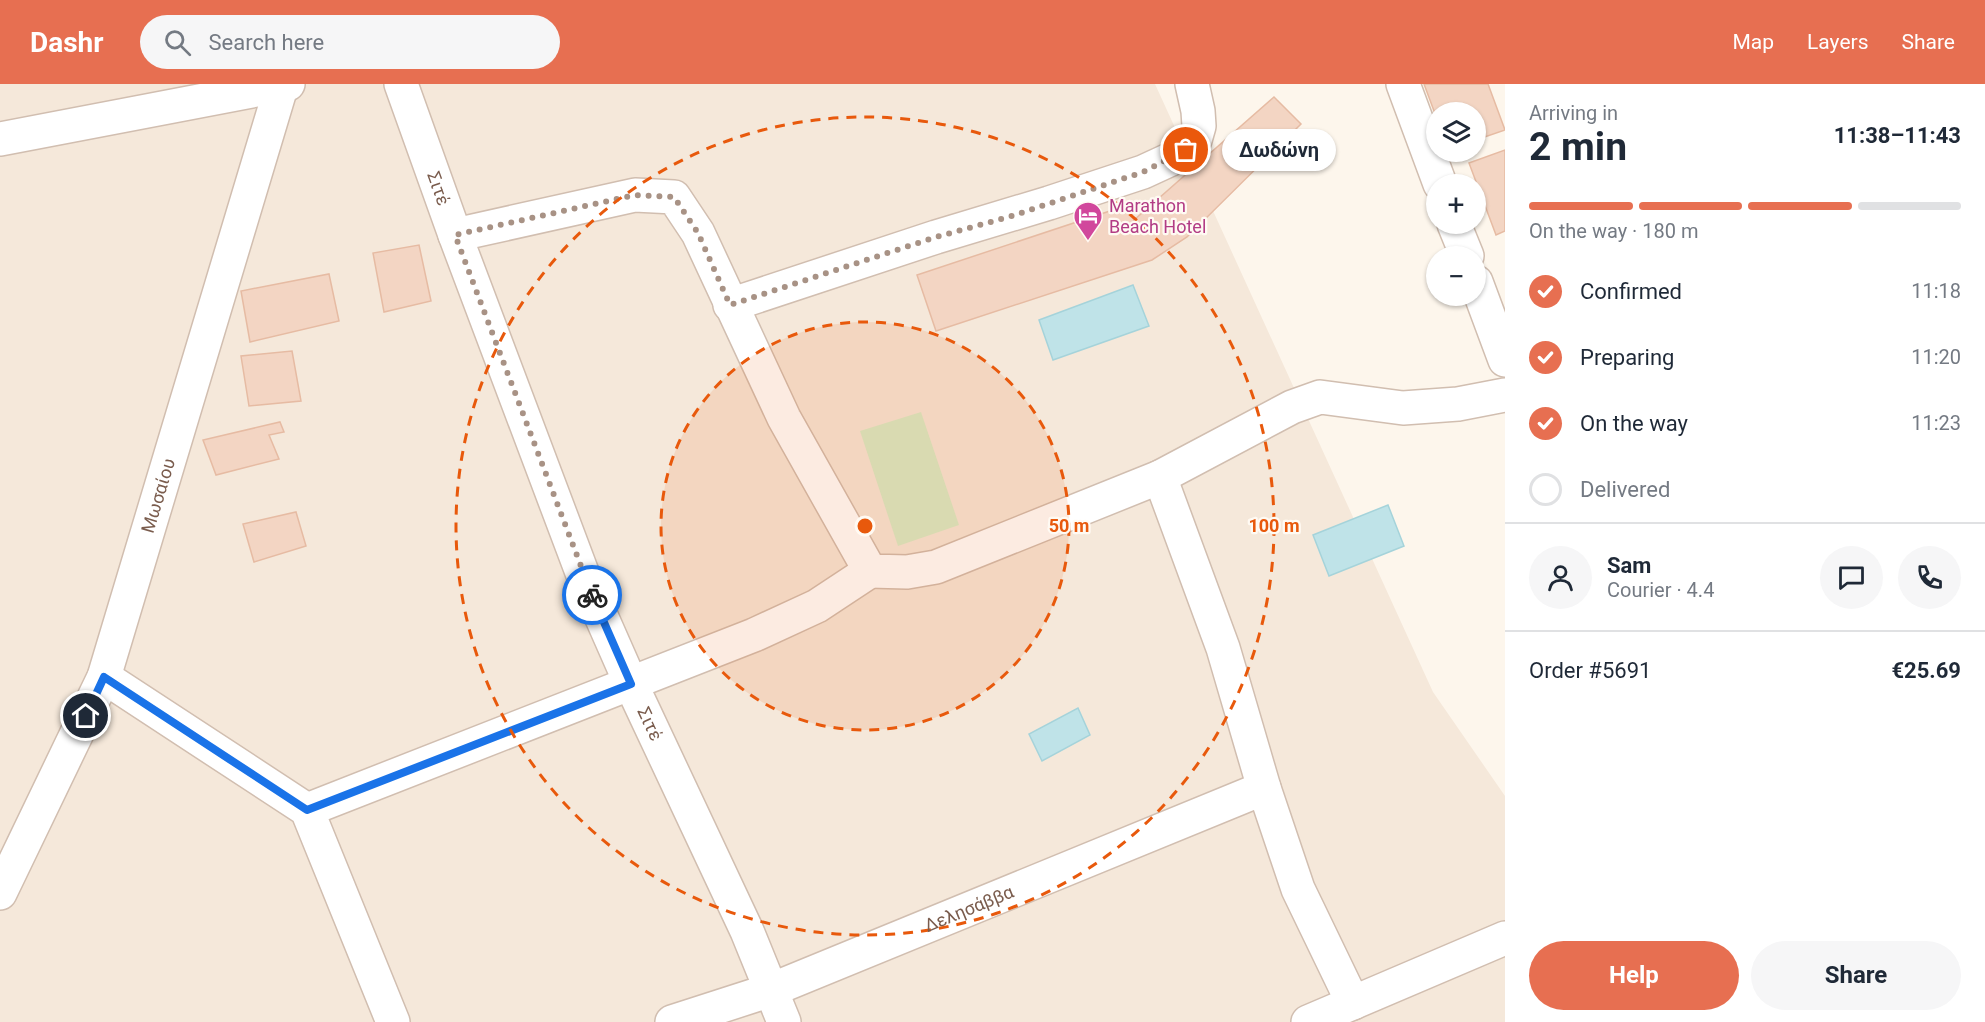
<!DOCTYPE html>
<meta charset="utf-8">
<style>
:root{--surface:#fff;--page:#f6f6f7;--text:#1f2937;--muted:#747a83;--line:#e0e1e3;--accent:#e76f51}
body{margin:0;font-family:Roboto,sans-serif;background:var(--page);color:var(--text);height:100vh;display:flex;flex-direction:column;font-size:22px;white-space:nowrap}
*{box-sizing:border-box;margin:0}
p{font-size:20px;color:var(--muted)}
.icon{flex:none;width:33px;height:33px;fill:none;stroke:currentColor;stroke-width:2;stroke-linecap:round;stroke-linejoin:round}
.map{position:relative;flex:1;overflow:hidden}
.side{display:flex;flex-direction:column;background:var(--surface);width:480px}
.side>*{flex:none}
.fabs{position:absolute;left:1426px;top:18px;display:grid;gap:12px}
.fabs a{display:grid;place-items:center;width:60px;height:60px;border-radius:50%;background:var(--surface);box-shadow:0 2px 4px #0004;font-size:30px}
.pin{position:absolute;display:grid;place-items:center;width:51px;height:51px;color:#fff;margin:-26px;border:3px solid #fff;border-radius:50%;box-shadow:0 2px 6px #0007}
.courier{position:absolute;display:grid;place-items:center;width:60px;height:60px;margin:-30px;border:4px solid #1a73e8;border-radius:50%;background:#fff;color:#222;box-shadow:0 2px 8px #0007}
.bubble{position:absolute;height:42px;border-radius:21px;background:var(--surface);box-shadow:0 2px 4px #0004;font-size:20px;font-weight:700;line-height:42px;text-align:center}
.overview em{font-style:normal;font-weight:700}
.overview div{display:flex;flex-direction:column-reverse}
.overview{display:flex;align-items:center;justify-content:space-between;height:102px;padding:0 24px}
h1{font-size:39px;font-weight:700;line-height:45px}
.bar{display:grid;grid-template-columns:repeat(4,1fr);gap:9px 6px;align-content:center;height:72px;padding:0 24px}
.bar i{height:8px;border-radius:4px;background:var(--line)}
.bar .selected{background:var(--accent)}
.bar p{grid-column:span 4}
.line{display:flex;align-items:center;gap:15px;padding:0 24px;border-top:2px solid var(--line)}
.line div{flex:1}
.round{display:grid;place-items:center;flex:none;width:63px;height:63px;border-radius:32px;background:var(--page)}
ol{padding:0 24px;list-style:none}
li{display:flex;align-items:center;gap:18px;height:66px}
li p{margin-inline-start:auto}
li .icon{padding:6px;border-radius:50%;background:var(--accent);color:#fff;stroke-width:4}
li:last-child{color:var(--muted)}
li i{width:33px;height:33px;border:3px solid var(--line);border-radius:50%}
.cta{display:flex;gap:12px;margin-top:auto;padding:12px 24px}
.cta a{flex:1;height:69px;border-radius:36px;background:var(--accent);color:#fff;font-size:24px;font-weight:700;line-height:69px;text-align:center}
.cta a+a{background:var(--page);color:var(--text)}
header{display:flex;align-items:center;gap:36px;box-sizing:border-box;height:84px;padding:0 30px;background:var(--accent);color:#fff}
header strong{font-size:28px}
nav{display:flex;gap:33px;margin-inline-start:auto;font-size:21px}
.search{width:420px;height:54px;background:var(--page);display:flex;align-items:center;gap:15px;box-sizing:border-box;padding:0 21px;border-radius:33px;color:var(--muted);font-size:22px}
main{display:flex;flex:1;min-height:0}
.map>svg:first-child{display:block}
.residential{fill:#f5e8da}
.grass{fill:#d8ecc9}
.water{fill:#bfe3e8;stroke:#a5d3da;stroke-width:1.5}
.building{fill:#f3d5c3;stroke:#e6bba3;stroke-width:1.5}
.lines{fill:none;stroke-linecap:round;stroke-linejoin:round}
.minor-casing{stroke:#d1beb0;stroke-width:36}
.minor{stroke:#fff;stroke-width:33}
.done{stroke:#a89285;stroke-width:6;stroke-dasharray:0 10.8}
.route{stroke:#1a73e8;stroke-width:8}
.ring{fill:none;stroke:#e8590c;stroke-width:3;stroke-dasharray:10 8}
.labels{text-anchor:middle;stroke-width:4.5;stroke-linejoin:round;paint-order:stroke}
.street-label{font-size:18px;fill:#7a5c4d;stroke:#fffaf3}
.hotel-label{font-size:18px;fill:#b23c85;stroke:#fffaf3;text-anchor:start}
.centre{fill:#e8590c;stroke:#fffaf3;stroke-width:3}
.ring-label{font-size:18px;text-anchor:middle;font-weight:bold;fill:#e8590c;stroke:#fffaf3;stroke-width:4.5;stroke-linejoin:round;paint-order:stroke}
</style>
<header>
<strong>Dashr</strong>
<div class="search"><svg class="icon" aria-label="search" viewBox="0 0 24 24"><circle cx="10" cy="10" r="6"/><path d="M15 15l6 6"/></svg>Search here</div>
<nav><a>Map</a><a>Layers</a><a>Share</a></nav>
</header>
<main>
<div class="map">
<svg width="1505" height="938" viewBox="0 0 1505 938">
<rect width="100%" height="100%" fill="#fdf6ec"/>
<!-- residential -->
<path class="residential" d="M 0,0 L 1155,0 L 1433,608 L 1505,712 L 1505,938 L 0,938 Z"/>
<!-- grass -->
<path class="grass" d="M 921,328 L 959,441 L 898,462 L 860,347 Z"/>
<!-- water -->
<path class="water" d="M 1133,201 L 1149,242 L 1053,276 L 1039,236 Z
M 1388,421 L 1404,462 L 1329,492 L 1313,451 Z
M 1078,624 L 1090,651 L 1042,677 L 1029,650 Z"/>
<!-- building -->
<path class="building" d="M 1424,0 L 1488,0 L 1505,46 L 1476,56 L 1476,28 L 1437,28 L 1437,35 Z
M 1274,13 L 1301,40 L 1187,153 L 1152,176 L 936,247 L 917,191 L 1128,121 L 1134,136 Z
M 1505,66 L 1505,147 L 1496,151 L 1469,79 Z
M 419,161 L 431,217 L 384,228 L 373,169 Z
M 329,190 L 339,237 L 250,258 L 241,207 Z
M 292,267 L 301,317 L 249,322 L 241,272 Z
M 280,338 L 284,348 L 269,351 L 279,375 L 216,391 L 203,356 Z
M 296,428 L 306,462 L 254,478 L 243,440 Z"/>
<g class="lines">
<!-- minor casing -->
<g class="minor-casing">
<g id="minor">
<path id="s1" d="M 401,0 L 455,151 L 583,491 L 631,600 L 747,847 L 784,938"/>
<path d="M 1403,0 L 1440,100"/>
<path d="M 0,55 L 288,0"/>
<path d="M 1454,140 L 1467,172"/>
<path d="M 455,151 L 635,111 L 674,113 L 698,149 L 784,334 L 870,487 L 907,488 L 936,483 L 1160,393 L 1292,323 L 1320,313 L 1403,324 L 1458,320 L 1505,311"/>
<path d="M 1476,198 L 1505,276"/>
<path d="M 730,221 L 936,153 L 1049,119 L 1143,88 L 1169,76 L 1186,66 L 1195,56 L 1199,42 L 1198,27 L 1192,0"/>
<path d="M 1160,393 L 1223,564 L 1264,704 L 1298,805 L 1353,919"/>
<path d="M 104,593 L 307,726 L 393,938"/>
<path d="M 307,726 L 754,551 L 817,522 L 870,487"/>
<path id="s2" d="M 0,809 L 104,593 L 282,0"/>
<path id="s3" d="M 672,938 L 771,906 L 1264,704"/>
<path d="M 1308,938 L 1505,854"/>
</g>
</g>
<!-- minor -->
<use href="#minor" class="minor"/>
</g>
<g class="lines">
<!-- done -->
<path class="done" d="M 592,511 L 455,151 L 635,111 L 674,113 L 698,149 L 730,221 L 936,153 L 1012,132 L 1143,88 L 1186,66"/>
<!-- route -->
<path class="route" d="M 86,632 L 104,593 L 307,726 L 631,600 L 592,511"/>
</g>
<!-- distance rings -->
<circle cx="865" cy="442" r="204" fill="#e8590c" fill-opacity=".12"/>
<g class="ring">
<circle cx="865" cy="442" r="204"/>
<circle cx="865" cy="442" r="409"/>
</g>
<!-- icons -->
<defs>
<g id="hotel-pin" transform="scale(1.5)"><path d="M0 17L-7.5 6A9.5 9.5 0 1 1 7.5 6Z" fill="#d1479c" stroke="#fffaf3"/><path d="M-6-4.5h1.5V1H6V5H4.5V3h-9V5H-6ZM-4 0a1.8 1.8 0 1 1 3.6 0ZM.5 0V-2.5h3Q6-2.5 6 0Z" fill="#fff"/></g>
</defs>
<g fill-rule="evenodd">
<use href="#hotel-pin" x="1088" y="132"/>
</g>
<g class="labels">
<!-- street labels -->
<g class="street-label">
<text dy="6" stroke="none"><textPath href="#s1" startOffset="111">Σιτέ</textPath></text>
<text dy="6" stroke="none"><textPath href="#s2" startOffset="429">Μωσαίου</textPath></text>
<text dy="6" stroke="none"><textPath href="#s1" startOffset="687">Σιτέ</textPath></text>
<text dy="6" stroke="none"><textPath href="#s3" startOffset="318">Δελησάββα</textPath></text>
</g>
<!-- hotel labels -->
<g class="hotel-label">
<text x="1109" y="128">Marathon<tspan x="1109" dy="21">Beach Hotel</tspan></text>
</g>
</g>
<circle cx="865" cy="442" r="9" class="centre"/>
<g class="ring-label">
<text x="1069" y="448">50 m</text>
<text x="1274" y="448">100 m</text>
</g>
</svg>
<div class="fabs">
<a><svg class="icon" aria-label="layers" viewBox="0 0 24 24"><path d="M12 4l9 5-9 5-9-5zM3 14l9 5 9-5"/></svg></a>
<a>+</a>
<a>−</a>
</div>
<div class="pin" style="left:1186px;top:66px;background:#ea580c"><svg class="icon" aria-label="bag" viewBox="0 0 24 24"><path d="M5 8h14l-1 12H6zM9 8a3 3 0 0 1 6 0"/></svg></div>
<div class="pin" style="left:86px;top:632px;background:#1f2937"><svg class="icon" aria-label="home" viewBox="0 0 24 24"><path d="M3 11l9-7 9 7M6 9v11h12V9"/></svg></div>
<div class="courier" style="left:592px;top:511px"><svg class="icon" aria-label="bike" viewBox="0 0 24 24"><circle cx="6" cy="16" r="4"/><circle cx="18" cy="16" r="4"/><path d="M6 16l4-8h5l3 8M10 8l3 8H6M13 5h3"/></svg></div>
<div class="bubble" style="left:1222px;top:45px;width:114px">Δωδώνη</div>
</div>
<section class="side">
<div class="overview"><div><h1>2 min</h1><p>Arriving in</p></div><em>11:38–11:43</em></div>
<div class="bar"><i class="selected"></i><i class="selected"></i><i class="selected"></i><i></i><p>On the way · 180 m</p></div>
<ol>
<li><svg class="icon" aria-label="check" viewBox="0 0 24 24"><path d="M5 12l5 5 9-10"/></svg>Confirmed<p>11:18</p></li>
<li><svg class="icon" aria-label="check" viewBox="0 0 24 24"><path d="M5 12l5 5 9-10"/></svg>Preparing<p>11:20</p></li>
<li><svg class="icon" aria-label="check" viewBox="0 0 24 24"><path d="M5 12l5 5 9-10"/></svg>On the way<p>11:23</p></li>
<li><i></i>Delivered</li>
</ol>
<div class="line" style="height:108px"><a class="round"><svg class="icon" aria-label="person" viewBox="0 0 24 24"><circle cx="12" cy="8" r="4"/><path d="M4 21q1-7 8-7t8 7"/></svg></a><div><b>Sam</b><p>Courier · 4.4</p></div><a class="round"><svg class="icon" aria-label="chat" viewBox="0 0 24 24"><path d="M4 5h16v11H9l-5 4z"/></svg></a><a class="round"><svg class="icon" aria-label="phone" viewBox="0 0 24 24"><path d="M5 4h4l2 5-3 2q2 4 5 5l2-3 5 2v4C11 20 4 13 5 4z"/></svg></a></div>
<div class="line" style="height:78px"><div>Order #5691</div><b>€25.69</b></div>
<div class="cta"><a>Help</a><a>Share</a></div>
</section>
</main>
